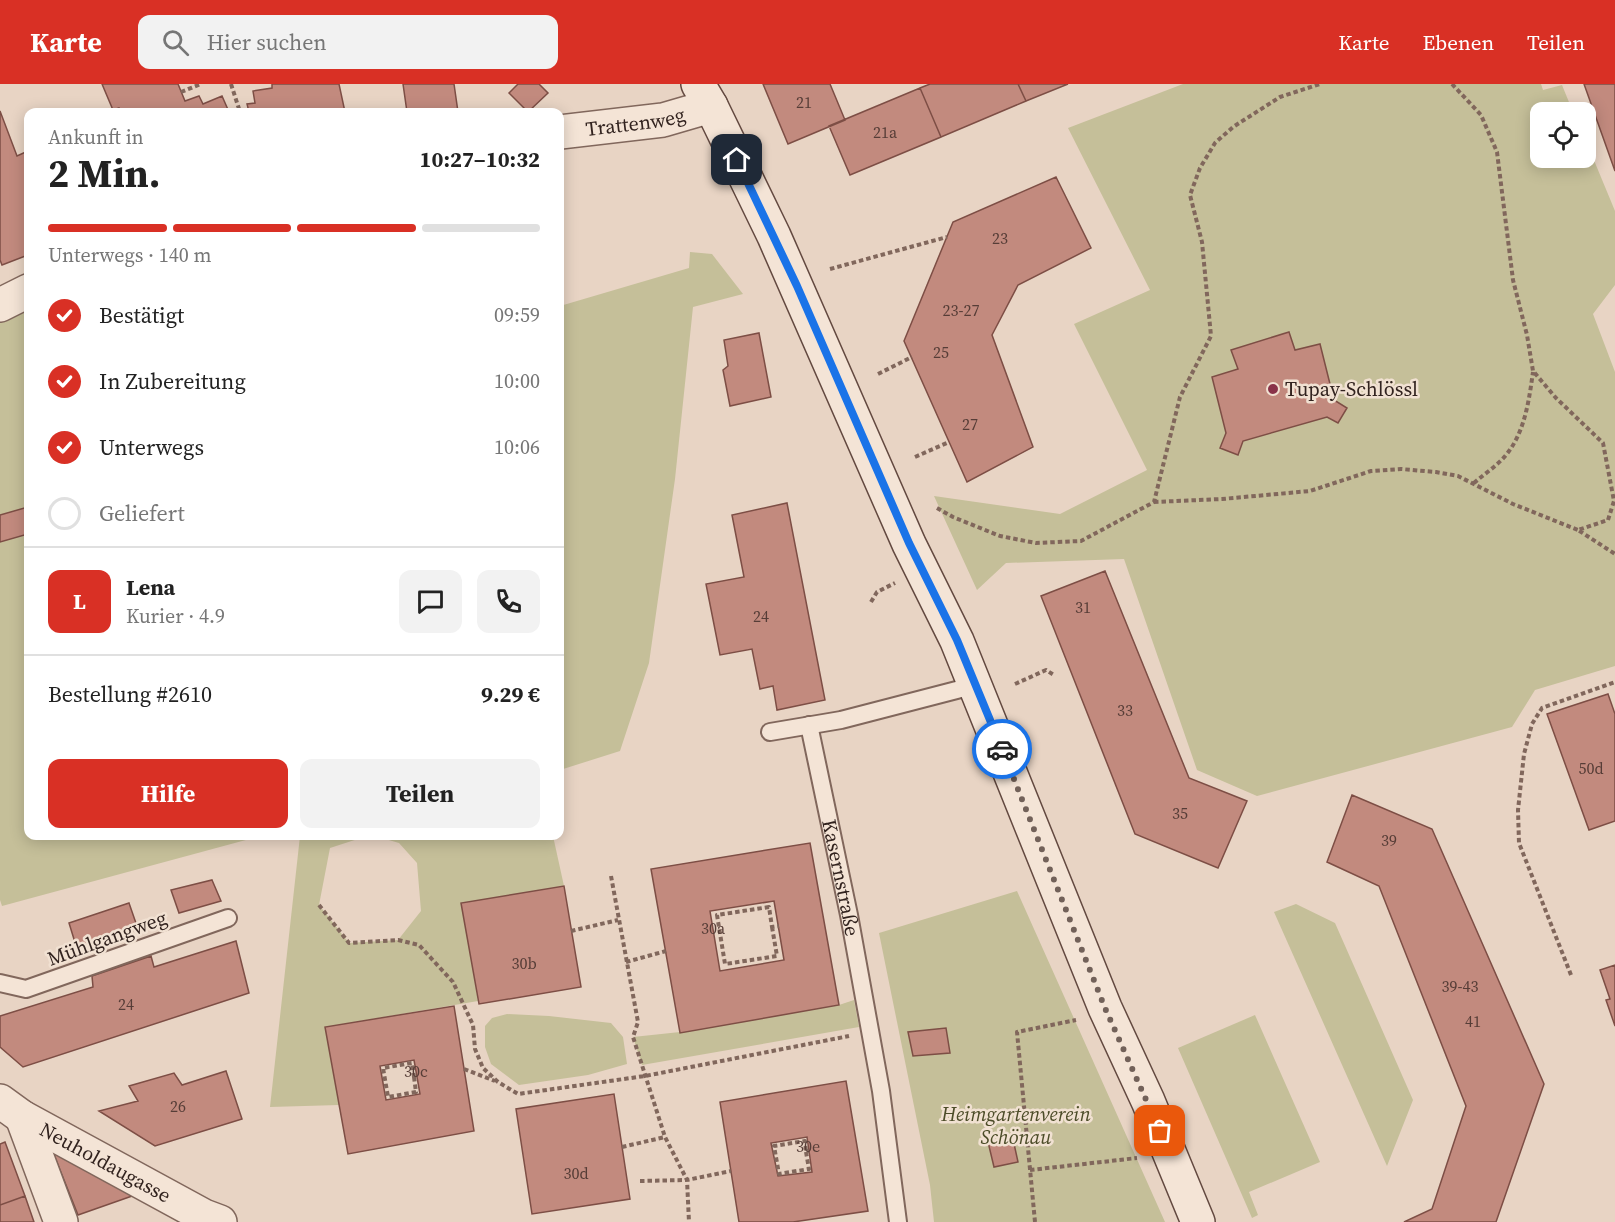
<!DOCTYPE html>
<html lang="de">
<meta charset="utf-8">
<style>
:root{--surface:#fff;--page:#f2f2f2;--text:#222;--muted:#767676;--line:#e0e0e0;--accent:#d93025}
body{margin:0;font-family:"Source Serif 4",serif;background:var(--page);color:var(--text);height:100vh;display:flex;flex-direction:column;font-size:22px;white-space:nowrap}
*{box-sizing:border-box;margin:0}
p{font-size:20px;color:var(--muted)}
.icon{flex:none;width:33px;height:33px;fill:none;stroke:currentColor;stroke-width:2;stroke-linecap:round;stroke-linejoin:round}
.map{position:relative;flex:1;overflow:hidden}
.drawer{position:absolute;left:24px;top:24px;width:540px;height:732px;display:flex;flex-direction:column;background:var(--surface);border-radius:12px;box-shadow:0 3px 15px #0003}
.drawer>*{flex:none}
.fabs{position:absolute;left:1530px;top:18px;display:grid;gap:12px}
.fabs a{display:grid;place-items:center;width:66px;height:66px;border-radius:12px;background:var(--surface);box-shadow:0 3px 15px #0003;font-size:30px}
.pin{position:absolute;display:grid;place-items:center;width:51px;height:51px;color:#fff;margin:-26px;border-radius:12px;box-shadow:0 3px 9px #0006}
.courier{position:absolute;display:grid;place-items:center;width:60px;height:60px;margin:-30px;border:4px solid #1a73e8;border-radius:50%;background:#fff;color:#222;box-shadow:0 2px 8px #0007}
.headline em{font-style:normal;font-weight:700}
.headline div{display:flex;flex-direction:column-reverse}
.headline{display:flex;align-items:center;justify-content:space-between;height:102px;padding:0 24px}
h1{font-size:39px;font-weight:700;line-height:45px}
.bar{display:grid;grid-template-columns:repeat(4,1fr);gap:9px 6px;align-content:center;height:72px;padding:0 24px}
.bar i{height:8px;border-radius:4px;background:var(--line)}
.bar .active{background:var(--accent)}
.bar p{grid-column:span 4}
.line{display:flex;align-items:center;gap:15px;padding:0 24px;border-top:2px solid var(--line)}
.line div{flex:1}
.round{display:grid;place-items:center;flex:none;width:63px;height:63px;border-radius:12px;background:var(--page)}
ol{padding:0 24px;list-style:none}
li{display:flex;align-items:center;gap:18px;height:66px}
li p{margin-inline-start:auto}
li .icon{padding:6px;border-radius:50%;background:var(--accent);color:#fff;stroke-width:4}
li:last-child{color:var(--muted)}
li i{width:33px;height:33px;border:3px solid var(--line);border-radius:50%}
.primary-button{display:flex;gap:12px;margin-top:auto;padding:12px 24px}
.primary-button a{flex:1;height:69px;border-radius:12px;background:var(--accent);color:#fff;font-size:24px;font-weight:700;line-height:69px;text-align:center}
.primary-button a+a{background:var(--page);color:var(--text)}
header{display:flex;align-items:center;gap:36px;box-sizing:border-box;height:84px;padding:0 30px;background:var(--accent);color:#fff}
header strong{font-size:28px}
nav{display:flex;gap:33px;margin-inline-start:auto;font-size:21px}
.search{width:420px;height:54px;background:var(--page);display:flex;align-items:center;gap:15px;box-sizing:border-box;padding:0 21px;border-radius:12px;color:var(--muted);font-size:22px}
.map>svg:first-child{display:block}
.green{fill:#c5bf99}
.building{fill:#c28a7e;stroke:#7d4e45;stroke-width:1.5;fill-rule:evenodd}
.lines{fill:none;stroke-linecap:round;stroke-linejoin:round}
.lane-casing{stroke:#81675c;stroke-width:20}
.street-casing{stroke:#81675c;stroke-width:36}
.secondary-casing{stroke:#634940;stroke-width:36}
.path{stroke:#81675c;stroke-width:4;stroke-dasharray:4.5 3;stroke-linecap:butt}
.lane{stroke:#f4e4d6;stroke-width:16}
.street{stroke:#f4e4d6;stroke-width:33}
.secondary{stroke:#f4e4d6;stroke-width:33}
.done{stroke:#726159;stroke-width:6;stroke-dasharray:0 10.8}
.route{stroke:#1a73e8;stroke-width:8}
.poi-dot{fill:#893349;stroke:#f1e1d2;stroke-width:2}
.labels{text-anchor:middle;stroke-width:5;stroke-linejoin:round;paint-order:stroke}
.number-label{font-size:16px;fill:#563d37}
.street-label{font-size:20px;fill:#32231f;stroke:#f1e1d2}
.poi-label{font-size:20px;fill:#32231f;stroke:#f1e1d2;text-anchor:start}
.park-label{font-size:20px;font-style:italic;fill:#4c4c28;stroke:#f1e1d2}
</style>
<header>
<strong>Karte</strong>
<div class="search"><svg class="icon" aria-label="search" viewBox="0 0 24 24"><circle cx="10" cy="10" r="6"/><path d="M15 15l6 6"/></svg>Hier suchen</div>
<nav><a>Karte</a><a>Ebenen</a><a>Teilen</a></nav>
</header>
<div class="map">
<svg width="1615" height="1138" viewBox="0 0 1615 1138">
<rect width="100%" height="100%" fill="#e8d4c4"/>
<!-- green -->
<path class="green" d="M 1183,0 L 1541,0 L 1543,6 L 1562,1 L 1573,28 L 1540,28 L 1540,74 L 1586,74 L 1586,57 L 1615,127 L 1615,201 L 1593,230 L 1615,288 L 1615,582 L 1535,606 L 1512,643 L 1257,712 L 1197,686 L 1124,475 L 1006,479 L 977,506 L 934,412 L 1060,430 L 1147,386 L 1074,240 L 1150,206 L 1068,44 Z
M 690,168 L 712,170 L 743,210 L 693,223 L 675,395 L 649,579 L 620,667 L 560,686 L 560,222 L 689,184 Z
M 28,225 L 28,752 L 261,752 L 2,822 L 0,816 L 0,239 Z
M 300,752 L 367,752 L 330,764 L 319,821 L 349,859 L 398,856 L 421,827 L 417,779 L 399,759 L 375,752 L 553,752 L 564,802 L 462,819 L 478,917 L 325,943 L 339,1021 L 270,1023 Z
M 1017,807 L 1165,1138 L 934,1138 L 930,1101 L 879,849 Z
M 1296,820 L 1335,839 L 1413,1016 L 1387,1082 L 1274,828 Z
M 854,916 L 859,943 L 642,981 L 633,953 L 680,948 L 839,921 Z
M 507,930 L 549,932 L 611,939 L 623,953 L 627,980 L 588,991 L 519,1001 L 491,980 L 485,963 L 485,942 L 492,934 Z
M 1255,931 L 1320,1078 L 1249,1108 L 1258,1131 L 1252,1134 L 1178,964 Z"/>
<!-- building -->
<path class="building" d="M 102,0 L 178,0 L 185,17 L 199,12 L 203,20 L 222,12 L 229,28 L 121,28 L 119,24 L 113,26 Z
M 272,0 L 339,0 L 345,28 L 249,28 L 247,20 L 255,19 L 253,7 L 272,4 Z
M 403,0 L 454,0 L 458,28 L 407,28 Z
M 518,0 L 539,0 L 548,9 L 528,28 L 509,9 Z
M 763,0 L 830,0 L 845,36 L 788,60 Z
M 930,0 L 1018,0 L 1026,17 L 941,53 L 920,4 Z
M 1018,0 L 1068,0 L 1026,17 Z
M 1584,0 L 1615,0 L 1615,87 Z
M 920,4 L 941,53 L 850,91 L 829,42 Z
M 0,27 L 17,72 L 28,67 L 28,171 L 2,181 L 0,176 Z
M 1056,93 L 1091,164 L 1018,201 L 992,251 L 1033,363 L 967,398 L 904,257 L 953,138 Z
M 1289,248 L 1295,266 L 1320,260 L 1334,316 L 1347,324 L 1338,339 L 1327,333 L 1243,357 L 1238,371 L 1220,364 L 1226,349 L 1212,293 L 1238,285 L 1231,266 Z
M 759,249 L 771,313 L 730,322 L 723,286 L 728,282 L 724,256 Z
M 787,419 L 825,616 L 777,626 L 773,602 L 760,605 L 752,565 L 720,571 L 706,500 L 744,493 L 732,431 Z
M 28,423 L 28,450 L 0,458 L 0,431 Z
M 1105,487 L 1189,694 L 1247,717 L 1218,784 L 1135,750 L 1041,512 Z
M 1608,610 L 1615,630 L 1615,737 L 1589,746 L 1547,630 Z
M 1352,711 L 1432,745 L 1544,1000 L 1496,1138 L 1404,1138 L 1432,1125 L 1466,1022 L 1379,802 L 1327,778 Z
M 810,759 L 839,921 L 680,949 L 651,785 ZM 774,817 L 784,876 L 720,887 L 710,827 Z
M 212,796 L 221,817 L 179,829 L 171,806 Z
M 564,802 L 581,903 L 479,920 L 461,819 Z
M 129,819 L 138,845 L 77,865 L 69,839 Z
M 236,857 L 249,909 L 23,983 L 0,963 L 0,932 L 93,903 L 92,892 L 151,872 L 154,883 Z
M 1615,881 L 1615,942 L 1606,916 L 1610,915 L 1600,886 Z
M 454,922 L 474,1047 L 348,1070 L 325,943 ZM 414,976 L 420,1010 L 386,1016 L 380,982 Z
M 946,944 L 950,969 L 913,972 L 908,948 Z
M 226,987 L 242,1035 L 155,1062 L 99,1027 L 138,1017 L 129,1002 L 174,989 L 182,1001 Z
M 846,997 L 868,1127 L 793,1138 L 739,1138 L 720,1018 ZM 807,1053 L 812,1088 L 778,1092 L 771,1059 Z
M 614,1010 L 630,1115 L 532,1130 L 516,1025 Z
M 1013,1055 L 1018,1078 L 994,1083 L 988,1058 Z
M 5,1058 L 25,1112 L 0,1121 L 0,1060 Z
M 68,1064 L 135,1111 L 78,1131 L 54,1071 Z
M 25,1112 L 34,1138 L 0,1138 L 0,1121 Z"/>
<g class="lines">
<!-- lane casing -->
<g class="lane-casing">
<g id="lane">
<path id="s1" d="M 809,641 L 849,831 L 881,1007 L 898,1138"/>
<path d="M 770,648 L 841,636 L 976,601"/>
<path d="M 0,899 L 26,905 L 228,834"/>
</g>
</g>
<!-- street casing -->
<g class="street-casing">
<g id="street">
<path id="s2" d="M 560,48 L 663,36 L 711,22"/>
<path d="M 0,221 L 28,207"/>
<path id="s3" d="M 0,1017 L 22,1033 L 204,1132 L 220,1138"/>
<path d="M 22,1033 L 61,1138"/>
</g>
</g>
<!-- secondary casing -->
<g class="secondary-casing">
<path id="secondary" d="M 698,0 L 711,22 L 774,152 L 909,460 L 957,557 L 1105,924 L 1148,1017 L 1198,1138"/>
</g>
<!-- path -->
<path class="path" d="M 231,0 L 240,28
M 1452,0 L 1481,31 L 1497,68 L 1513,196 L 1527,251 L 1533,287 L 1556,314 L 1603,359 L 1614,417 L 1608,436 L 1578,446 L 1615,470
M 181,8 L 201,0
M 830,185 L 947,153
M 878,290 L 912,273
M 915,373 L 949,358
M 1474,399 C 1484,390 1497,382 1506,371 C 1525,348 1529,316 1533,288
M 1154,418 L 1222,415 L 1310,407 L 1371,387 L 1401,385 L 1436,388 L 1458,392 L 1513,420 L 1578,446
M 937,424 L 953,433 L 1000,452 L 1036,459 L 1081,457 L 1154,418 L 1180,313 L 1211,252 L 1202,158 L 1190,111 L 1200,84 L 1215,59 L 1233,43 L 1280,13 L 1320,0
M 871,518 L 877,508 L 895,499
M 1015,600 L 1046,586 L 1054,591
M 611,792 L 638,938 L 633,953 L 665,1053 L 687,1096 L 689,1138
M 319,821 L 349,859 L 398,856 L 419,861 L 453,898 L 473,941 L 475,965 L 483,984 L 498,998 L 518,1010 L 645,992 L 849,952
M 772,843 L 777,872 L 725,880 L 717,831 L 769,823 L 772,843 L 779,842
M 571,847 L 618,836
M 626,878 L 666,867
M 1571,891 L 1519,759 L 1518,726 L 1524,670 L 1532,640 L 1542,624 L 1615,598
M 464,985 L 495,997
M 414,993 L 416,1008 L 388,1013 L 383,984 L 412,979 L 414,993 L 417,993
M 622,1063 L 665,1053
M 806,1068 L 809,1085 L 779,1090 L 774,1062 L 805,1057 L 806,1068 L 809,1067
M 1030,1086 L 1137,1074
M 640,1097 L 687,1096 L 731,1087
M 1035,1138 L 1017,948 L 1076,936"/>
<!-- lane -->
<use href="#lane" class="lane"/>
<!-- street -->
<use href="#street" class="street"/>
<!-- secondary -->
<use href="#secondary" class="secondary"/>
</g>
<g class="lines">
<!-- done -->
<path class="done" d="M 1002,665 L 1105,924 L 1160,1047"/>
<!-- route -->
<path class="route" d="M 737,76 L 797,202 L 909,459 L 957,556 L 1002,665"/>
</g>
<!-- markers -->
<circle class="poi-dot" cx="1273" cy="305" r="6"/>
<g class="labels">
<!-- number labels -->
<g class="number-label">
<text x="804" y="24">21</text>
<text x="885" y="54">21a</text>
<text x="1000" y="160">23</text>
<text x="961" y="232">23-27</text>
<text x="941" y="274">25</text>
<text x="970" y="346">27</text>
<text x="1083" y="529">31</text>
<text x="761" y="538">24</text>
<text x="1125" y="632">33</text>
<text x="1591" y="690">50d</text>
<text x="1180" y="735">35</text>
<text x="1389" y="762">39</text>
<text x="713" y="850">30a</text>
<text x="524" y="885">30b</text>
<text x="1460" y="908">39-43</text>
<text x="126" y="926">24</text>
<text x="1473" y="943">41</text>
<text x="416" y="993">30c</text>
<text x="178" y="1028">26</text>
<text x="808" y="1068">30e</text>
<text x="576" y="1095">30d</text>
</g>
<!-- street labels -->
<g class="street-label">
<text dy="7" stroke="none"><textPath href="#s2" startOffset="76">Trattenweg</textPath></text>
<text dy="7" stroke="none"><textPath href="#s1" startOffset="156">Kasernstraße</textPath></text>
<text transform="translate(107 854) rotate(-20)" y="7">Mühlgangweg</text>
<text dy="7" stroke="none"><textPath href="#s3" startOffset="122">Neuholdaugasse</textPath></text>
</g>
<!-- poi labels -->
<g class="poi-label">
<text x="1285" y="312">Tupay-Schlössl</text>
</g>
<!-- park labels -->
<g class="park-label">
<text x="1016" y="1037">Heimgartenverein<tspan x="1016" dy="23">Schönau</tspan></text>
</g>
</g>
</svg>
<div class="fabs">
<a><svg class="icon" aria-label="locate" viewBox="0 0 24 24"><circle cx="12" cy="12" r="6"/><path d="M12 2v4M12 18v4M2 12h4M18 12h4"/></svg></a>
</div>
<div class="pin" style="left:1160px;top:1047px;background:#ea580c"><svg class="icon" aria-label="bag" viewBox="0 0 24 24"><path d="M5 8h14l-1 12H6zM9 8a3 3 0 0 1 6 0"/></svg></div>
<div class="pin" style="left:737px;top:76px;background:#1f2937"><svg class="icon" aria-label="home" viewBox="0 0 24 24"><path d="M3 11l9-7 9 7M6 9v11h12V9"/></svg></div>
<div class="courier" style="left:1002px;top:665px"><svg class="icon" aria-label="car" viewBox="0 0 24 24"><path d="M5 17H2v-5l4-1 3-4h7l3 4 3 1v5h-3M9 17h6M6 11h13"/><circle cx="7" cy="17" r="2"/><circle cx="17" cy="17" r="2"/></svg></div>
<section class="drawer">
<div class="headline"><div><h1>2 Min.</h1><p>Ankunft in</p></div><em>10:27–10:32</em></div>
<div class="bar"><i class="active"></i><i class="active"></i><i class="active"></i><i></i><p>Unterwegs · 140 m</p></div>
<ol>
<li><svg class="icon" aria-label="check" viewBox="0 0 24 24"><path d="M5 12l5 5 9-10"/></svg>Bestätigt<p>09:59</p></li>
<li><svg class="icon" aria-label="check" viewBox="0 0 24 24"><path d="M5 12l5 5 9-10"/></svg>In Zubereitung<p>10:00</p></li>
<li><svg class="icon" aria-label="check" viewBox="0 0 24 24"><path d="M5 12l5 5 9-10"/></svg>Unterwegs<p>10:06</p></li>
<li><i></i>Geliefert</li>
</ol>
<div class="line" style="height:108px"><b class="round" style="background:var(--accent);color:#fff">L</b><div><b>Lena</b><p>Kurier · 4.9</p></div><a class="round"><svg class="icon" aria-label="chat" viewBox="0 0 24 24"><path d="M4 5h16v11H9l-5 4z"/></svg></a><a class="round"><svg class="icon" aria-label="phone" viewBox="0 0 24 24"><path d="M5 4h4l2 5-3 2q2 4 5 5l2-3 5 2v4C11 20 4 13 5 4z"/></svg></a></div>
<div class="line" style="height:78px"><div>Bestellung #2610</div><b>9.29 €</b></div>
<div class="primary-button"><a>Hilfe</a><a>Teilen</a></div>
</section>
</div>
